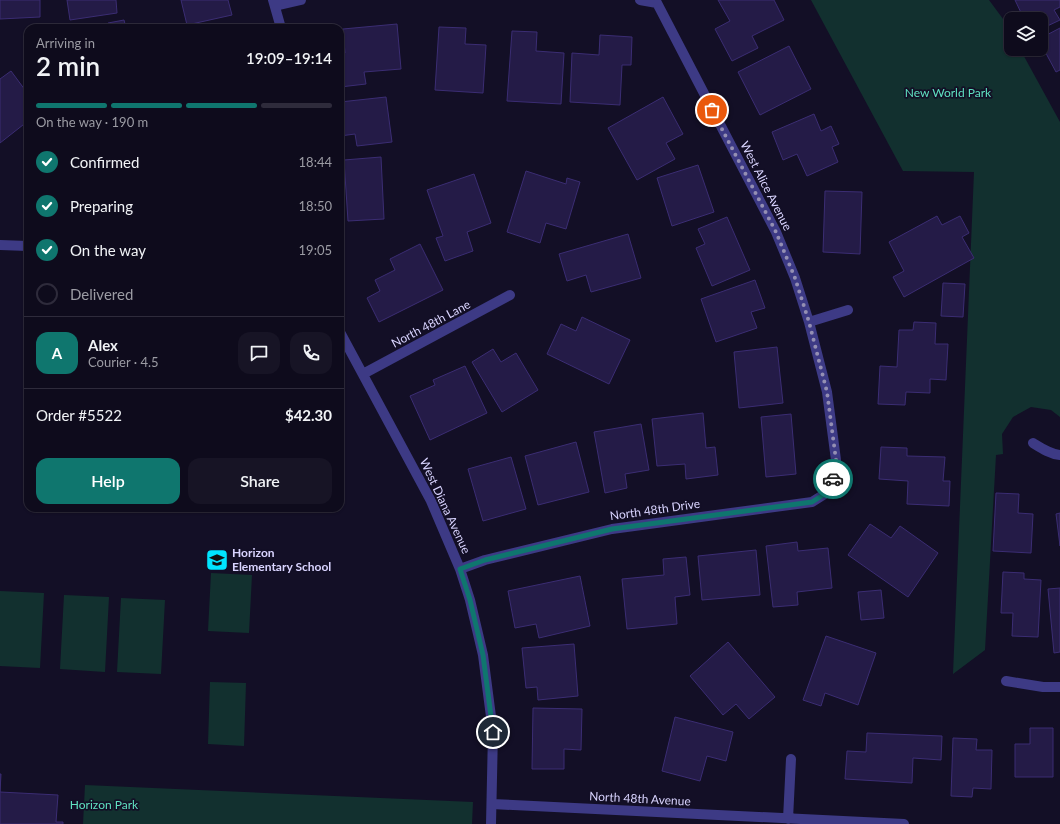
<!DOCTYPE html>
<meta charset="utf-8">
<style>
:root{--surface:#0e0b1c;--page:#171425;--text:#f1f3f6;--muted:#9b9ba3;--line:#2e2b3b;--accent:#0f766e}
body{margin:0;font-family:Lato,sans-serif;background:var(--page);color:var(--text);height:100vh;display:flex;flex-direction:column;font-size:15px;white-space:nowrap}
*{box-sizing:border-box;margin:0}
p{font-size:13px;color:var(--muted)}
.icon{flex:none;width:22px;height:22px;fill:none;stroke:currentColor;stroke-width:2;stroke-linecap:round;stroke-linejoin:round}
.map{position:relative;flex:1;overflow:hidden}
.drawer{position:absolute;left:24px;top:24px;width:320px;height:488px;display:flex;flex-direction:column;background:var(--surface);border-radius:12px;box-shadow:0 1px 3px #0004,0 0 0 1px var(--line)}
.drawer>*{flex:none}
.controls{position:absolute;left:1004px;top:12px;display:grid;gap:8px}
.controls a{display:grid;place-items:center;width:44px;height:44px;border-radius:8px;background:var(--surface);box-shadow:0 1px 3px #0004,0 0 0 1px var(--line);font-size:20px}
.pin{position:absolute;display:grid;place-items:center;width:34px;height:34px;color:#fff;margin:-17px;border:2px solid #fff;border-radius:50%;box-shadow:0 1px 4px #0007}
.courier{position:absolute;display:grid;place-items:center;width:40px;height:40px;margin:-20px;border:3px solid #0f766e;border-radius:50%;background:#fff;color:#222;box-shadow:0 1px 5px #0007}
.overview em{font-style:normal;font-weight:600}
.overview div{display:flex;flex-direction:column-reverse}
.overview{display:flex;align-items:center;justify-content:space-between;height:68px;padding:0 12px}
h1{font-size:26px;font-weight:600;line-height:30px}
.bar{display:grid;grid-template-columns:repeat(4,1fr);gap:6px 4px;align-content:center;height:48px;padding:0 12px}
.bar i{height:5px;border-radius:3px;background:var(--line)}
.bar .active{background:var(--accent)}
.bar p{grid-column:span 4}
.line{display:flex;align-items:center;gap:10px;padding:0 12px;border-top:1px solid var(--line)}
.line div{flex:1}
.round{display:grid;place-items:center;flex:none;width:42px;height:42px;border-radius:12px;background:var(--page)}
ol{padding:0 12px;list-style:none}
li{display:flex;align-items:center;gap:12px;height:44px}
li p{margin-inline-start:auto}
li .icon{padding:4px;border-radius:50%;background:var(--accent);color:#fff;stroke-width:4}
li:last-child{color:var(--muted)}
li i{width:22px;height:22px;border:2px solid var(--line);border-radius:50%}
.cta{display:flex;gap:8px;margin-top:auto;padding:8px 12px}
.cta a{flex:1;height:46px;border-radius:12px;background:var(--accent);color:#fff;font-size:16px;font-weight:600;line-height:46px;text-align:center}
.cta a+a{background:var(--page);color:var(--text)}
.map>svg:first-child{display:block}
.green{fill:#12302f}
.building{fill:#241b47;stroke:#3b2d73}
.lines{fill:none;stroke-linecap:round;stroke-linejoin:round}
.minor{stroke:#3d3a85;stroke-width:10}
.done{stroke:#948fb3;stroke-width:4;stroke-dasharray:0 7.2}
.route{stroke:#0f766e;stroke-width:5}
.labels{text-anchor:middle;stroke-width:3.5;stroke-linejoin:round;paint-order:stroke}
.park-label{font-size:12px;fill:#5fe0c0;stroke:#130f26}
.street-label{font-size:12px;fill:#d9d4ff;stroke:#130f26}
.poi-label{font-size:12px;font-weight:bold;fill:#d9d4ff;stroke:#130f26;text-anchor:start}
</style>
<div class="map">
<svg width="1060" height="824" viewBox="0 0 1060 824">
<rect width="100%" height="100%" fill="#130f26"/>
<!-- green -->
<path class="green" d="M 811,0 L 989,0 L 1006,23 L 1011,31 L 1011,49 L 1020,49 L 1060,122 L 1060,417 L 1051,410 L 1031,407 L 1013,417 L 1002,434 L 1003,454 L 996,455 L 985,650 L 953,674 L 974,172 L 903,171 Z
M 211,573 L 252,575 L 249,633 L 208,631 Z
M 0,591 L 44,593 L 40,668 L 0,666 Z
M 64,595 L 109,597 L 105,672 L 60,669 Z
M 121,598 L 165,600 L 161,674 L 117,672 Z
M 210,682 L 246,683 L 244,746 L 208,744 Z
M 85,785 L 473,802 L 472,824 L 83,824 Z"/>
<!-- building -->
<path class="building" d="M 0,0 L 40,0 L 40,17 L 0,19 Z
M 67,0 L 116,0 L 117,13 L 70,20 Z
M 181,0 L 228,0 L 232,15 L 187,25 Z
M 718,0 L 774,0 L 784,20 L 752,36 L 758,48 L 732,61 L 715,29 L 730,21 Z
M 1015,0 L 1060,0 L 1060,7 L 1054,10 L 1060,20 L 1041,29 L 1041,19 L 1024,19 Z
M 124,20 L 126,28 L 108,28 L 108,23 Z
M 397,24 L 401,69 L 364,72 L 366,84 L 340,87 L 340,53 L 345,53 L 343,29 Z
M 439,27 L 466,28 L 465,44 L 486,45 L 483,93 L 435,90 Z
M 1060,28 L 1060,70 L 1056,72 L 1041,44 L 1041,38 Z
M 512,31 L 537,32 L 536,51 L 564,53 L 561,104 L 507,101 Z
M 600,35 L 632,37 L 631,65 L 622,65 L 620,105 L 570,102 L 572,53 L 599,55 Z
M 789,46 L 811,89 L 760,115 L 738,72 Z
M 11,71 L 28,94 L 28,121 L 0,143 L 0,79 Z
M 386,97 L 392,142 L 357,146 L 355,134 L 340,136 L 340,102 Z
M 663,97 L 683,134 L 666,143 L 675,159 L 637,180 L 608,128 Z
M 814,114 L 821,131 L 831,126 L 839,144 L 832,147 L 838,162 L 807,176 L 797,154 L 783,160 L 772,132 Z
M 381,157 L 384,219 L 348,221 L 344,160 Z
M 698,165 L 714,212 L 672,226 L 657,178 Z
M 526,171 L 566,184 L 567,178 L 580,182 L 566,229 L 546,223 L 540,243 L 507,232 Z
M 474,174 L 491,223 L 467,232 L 473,251 L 445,261 L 436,238 L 443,236 L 427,190 Z
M 825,191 L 862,192 L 860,254 L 823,252 Z
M 937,216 L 942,225 L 960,216 L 969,233 L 962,237 L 974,258 L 904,297 L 893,277 L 904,271 L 889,242 Z
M 727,217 L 750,270 L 712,286 L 696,248 L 705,244 L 698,229 Z
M 628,234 L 641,278 L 591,292 L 586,275 L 567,281 L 559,254 Z
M 420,244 L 443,290 L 379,322 L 367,298 L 380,291 L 375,280 L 395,270 L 390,259 Z
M 755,280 L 765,308 L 751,312 L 757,328 L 716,342 L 701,299 Z
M 943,283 L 965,284 L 963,317 L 941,316 Z
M 582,317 L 630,340 L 609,384 L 547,354 L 561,324 L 576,331 Z
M 914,322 L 936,323 L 935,344 L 948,344 L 946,380 L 930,379 L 930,393 L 906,392 L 905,405 L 878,404 L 880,366 L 897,367 L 899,330 L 913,330 Z
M 777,347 L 783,403 L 739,408 L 734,352 Z
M 493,349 L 501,362 L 516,353 L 538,390 L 502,412 L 472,362 Z
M 465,366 L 487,413 L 430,440 L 410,396 L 435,385 L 433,380 Z
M 703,413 L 706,448 L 715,447 L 718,475 L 686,479 L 685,464 L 657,466 L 652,419 Z
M 791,414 L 796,474 L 766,477 L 761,417 Z
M 641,424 L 649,470 L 625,474 L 627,488 L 605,493 L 594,432 Z
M 576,442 L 589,492 L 538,505 L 525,456 Z
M 881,447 L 907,448 L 907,456 L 945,457 L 943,481 L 950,481 L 949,506 L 907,504 L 908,481 L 879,479 Z
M 511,457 L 526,509 L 483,521 L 468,469 Z
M 996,493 L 1019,494 L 1018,513 L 1033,514 L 1031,553 L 993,551 Z
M 1060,513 L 1060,546 L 1056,514 Z
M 870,524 L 891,538 L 900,526 L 938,553 L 908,597 L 848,555 Z
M 797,542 L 798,551 L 828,548 L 832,588 L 797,592 L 798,605 L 773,607 L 766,546 Z
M 756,550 L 760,595 L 702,600 L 698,556 Z
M 686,557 L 690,595 L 675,597 L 677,624 L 627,629 L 622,579 L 664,575 L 663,559 Z
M 1003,572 L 1024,573 L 1024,579 L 1041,580 L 1038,637 L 1012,636 L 1013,613 L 1001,613 Z
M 580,576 L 590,626 L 539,638 L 536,624 L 515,628 L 508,591 Z
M 1060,588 L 1060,652 L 1054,653 L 1048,589 Z
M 881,590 L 884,618 L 861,620 L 858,592 Z
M 826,636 L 876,653 L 858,705 L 825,693 L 821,706 L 803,700 Z
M 728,642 L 775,697 L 749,719 L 736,704 L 723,715 L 690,676 Z
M 574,644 L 578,696 L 538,700 L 537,687 L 526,688 L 522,648 Z
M 533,708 L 582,709 L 581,750 L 564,749 L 564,769 L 532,769 Z
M 675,717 L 733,732 L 726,761 L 707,756 L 700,781 L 662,771 Z
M 1030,728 L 1053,728 L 1053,777 L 1015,777 L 1015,744 L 1030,744 Z
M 867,733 L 942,736 L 941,760 L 913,758 L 912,783 L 845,779 L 847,751 L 866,752 Z
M 953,738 L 977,739 L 976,750 L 992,750 L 991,789 L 973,788 L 972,797 L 951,796 Z
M 0,774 L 1,774 L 0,792 L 58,795 L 56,822 L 63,822 L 63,824 L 0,824 Z"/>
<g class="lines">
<!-- minor -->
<path class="minor" d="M 273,0 L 281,28
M 275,6 L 301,0
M 0,245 L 28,246
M 809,322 L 848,310
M 340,332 L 431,501 L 460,569 L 470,600 L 483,655 L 493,732 L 491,824
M 363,374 L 510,295
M 1033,443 C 1041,448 1050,454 1060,455
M 460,569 L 485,560 L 612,529 L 812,502 L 831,490 L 836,460 L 827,392 L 809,322 L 795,278 L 776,232 L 657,3 L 640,0
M 1006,681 L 1043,687 L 1060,687
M 492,804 L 904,824
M 788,819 L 791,759"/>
</g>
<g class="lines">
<!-- done -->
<path class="done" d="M 712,110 L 776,232 L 795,278 L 809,322 L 827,392 L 836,460 L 833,479"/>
<!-- route -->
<path class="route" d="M 493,732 L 483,655 L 470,600 L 460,569 L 485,560 L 612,529 L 812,502 L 831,490 L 833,479"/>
</g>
<!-- icons -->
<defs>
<g id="school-square" transform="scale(1.15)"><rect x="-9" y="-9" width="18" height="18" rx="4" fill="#00e5ff" stroke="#130f26"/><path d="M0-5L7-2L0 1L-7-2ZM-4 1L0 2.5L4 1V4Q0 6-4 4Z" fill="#111"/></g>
</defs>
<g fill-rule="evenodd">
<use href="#school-square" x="217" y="560"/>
</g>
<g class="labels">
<!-- park labels -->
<g class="park-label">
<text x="948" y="97">New World Park</text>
<text x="104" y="809">Horizon Park</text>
</g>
<!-- street labels -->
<g class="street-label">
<text transform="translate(766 186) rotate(63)" y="4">West Alice Avenue</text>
<text transform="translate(431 324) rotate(-28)" y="4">North 48th Lane</text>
<text transform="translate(445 506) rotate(65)" y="4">West Diana Avenue</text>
<text transform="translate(655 510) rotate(-8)" y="4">North 48th Drive</text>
<text transform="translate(640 799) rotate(3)" y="4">North 48th Avenue</text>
</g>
<!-- poi labels -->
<g class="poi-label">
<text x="232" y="557">Horizon<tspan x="232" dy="14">Elementary School</tspan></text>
</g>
</g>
</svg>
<div class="controls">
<a><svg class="icon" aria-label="layers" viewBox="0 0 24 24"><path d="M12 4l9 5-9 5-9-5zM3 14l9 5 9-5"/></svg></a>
</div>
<div class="pin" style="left:712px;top:110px;background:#ea580c"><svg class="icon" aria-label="bag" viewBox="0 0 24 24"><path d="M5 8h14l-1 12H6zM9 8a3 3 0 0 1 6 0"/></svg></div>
<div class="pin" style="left:493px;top:732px;background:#1f2937"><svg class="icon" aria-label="home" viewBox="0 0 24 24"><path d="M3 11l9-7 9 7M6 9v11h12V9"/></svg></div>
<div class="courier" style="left:833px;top:479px"><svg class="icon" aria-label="car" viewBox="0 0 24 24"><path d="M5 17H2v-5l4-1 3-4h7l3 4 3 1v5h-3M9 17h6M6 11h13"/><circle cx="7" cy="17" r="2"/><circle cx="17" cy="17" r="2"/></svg></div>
<section class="drawer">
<div class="overview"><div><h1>2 min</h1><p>Arriving in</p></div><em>19:09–19:14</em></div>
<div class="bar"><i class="active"></i><i class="active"></i><i class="active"></i><i></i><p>On the way · 190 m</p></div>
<ol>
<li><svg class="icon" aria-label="check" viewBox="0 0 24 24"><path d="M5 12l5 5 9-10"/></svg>Confirmed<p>18:44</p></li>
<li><svg class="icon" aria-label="check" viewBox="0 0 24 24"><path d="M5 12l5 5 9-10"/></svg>Preparing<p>18:50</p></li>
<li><svg class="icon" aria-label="check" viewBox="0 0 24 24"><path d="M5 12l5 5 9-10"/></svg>On the way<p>19:05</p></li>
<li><i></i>Delivered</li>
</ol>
<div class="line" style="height:72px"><b class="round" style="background:var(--accent);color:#fff">A</b><div><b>Alex</b><p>Courier · 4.5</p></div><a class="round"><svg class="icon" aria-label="chat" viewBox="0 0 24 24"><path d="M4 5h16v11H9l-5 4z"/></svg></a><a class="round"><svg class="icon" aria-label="phone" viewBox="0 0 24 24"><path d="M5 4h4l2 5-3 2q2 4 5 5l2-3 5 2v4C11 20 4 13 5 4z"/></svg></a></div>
<div class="line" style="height:52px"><div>Order #5522</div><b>$42.30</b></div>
<div class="cta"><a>Help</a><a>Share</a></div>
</section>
</div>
